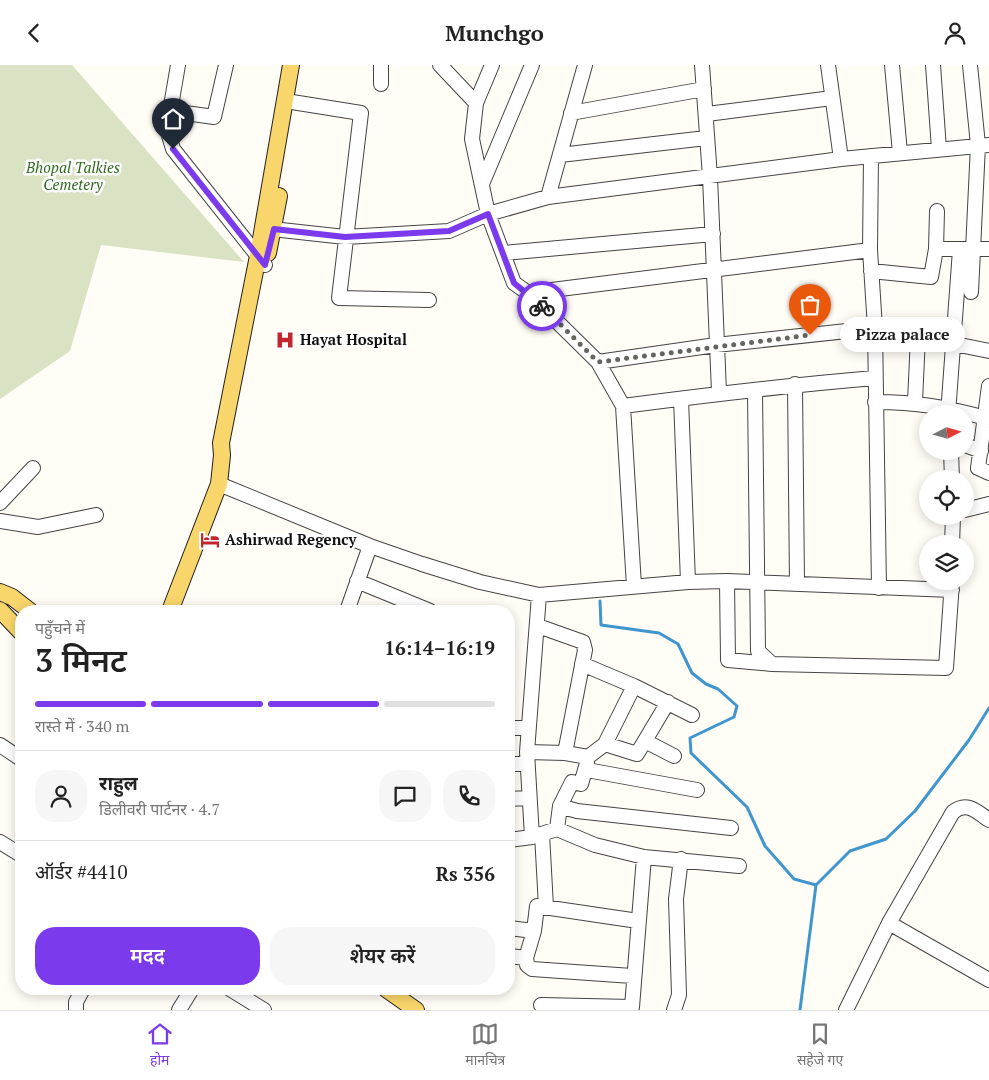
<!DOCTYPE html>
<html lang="hi">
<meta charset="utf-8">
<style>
:root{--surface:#fff;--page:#f6f6f6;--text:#222;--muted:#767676;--line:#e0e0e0;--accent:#7c3aed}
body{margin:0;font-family:"PT Serif","Noto Sans Devanagari",serif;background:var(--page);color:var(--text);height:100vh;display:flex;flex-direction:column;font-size:19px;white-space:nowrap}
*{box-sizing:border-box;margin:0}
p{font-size:16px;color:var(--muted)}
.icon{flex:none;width:28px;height:28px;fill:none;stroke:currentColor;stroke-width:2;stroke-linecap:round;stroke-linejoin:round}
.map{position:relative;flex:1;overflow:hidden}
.drawer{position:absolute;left:15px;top:540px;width:500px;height:390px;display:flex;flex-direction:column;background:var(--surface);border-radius:20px;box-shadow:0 2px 12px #0003}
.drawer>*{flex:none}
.needle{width:32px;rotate:84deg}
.controls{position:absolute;left:919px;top:340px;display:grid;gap:10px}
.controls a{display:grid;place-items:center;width:55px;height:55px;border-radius:50%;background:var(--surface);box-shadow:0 2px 12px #0003;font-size:25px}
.pin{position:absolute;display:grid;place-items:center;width:42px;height:42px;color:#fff;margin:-51px -21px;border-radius:50% 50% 50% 0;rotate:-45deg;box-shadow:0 0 5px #0007}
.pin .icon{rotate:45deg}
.courier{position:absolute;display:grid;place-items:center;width:50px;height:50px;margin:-25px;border:4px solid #7c3aed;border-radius:50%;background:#fff;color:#222;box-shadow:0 1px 6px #0007}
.bubble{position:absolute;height:35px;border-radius:18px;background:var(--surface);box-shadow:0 2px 12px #0003;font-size:16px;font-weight:600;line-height:35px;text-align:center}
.headline em{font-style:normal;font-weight:600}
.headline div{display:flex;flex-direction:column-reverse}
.headline{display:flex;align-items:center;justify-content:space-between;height:85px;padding:0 20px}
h1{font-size:32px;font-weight:600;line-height:38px}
.bar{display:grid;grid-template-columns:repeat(4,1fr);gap:8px 5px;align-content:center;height:60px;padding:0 20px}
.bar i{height:6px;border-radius:4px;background:var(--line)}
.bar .active{background:var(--accent)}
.bar p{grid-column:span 4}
.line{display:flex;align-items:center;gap:12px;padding:0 20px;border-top:1px solid var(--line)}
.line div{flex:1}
.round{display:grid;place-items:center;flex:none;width:52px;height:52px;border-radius:20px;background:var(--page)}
.button{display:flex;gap:10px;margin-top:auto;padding:10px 20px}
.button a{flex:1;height:58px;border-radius:20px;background:var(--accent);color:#fff;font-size:20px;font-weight:600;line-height:58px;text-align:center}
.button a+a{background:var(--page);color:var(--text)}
header{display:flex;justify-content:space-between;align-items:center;height:65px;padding:0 20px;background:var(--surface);font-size:22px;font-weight:600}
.menu{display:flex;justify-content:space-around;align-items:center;height:70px;border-top:1px solid var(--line);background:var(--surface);font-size:14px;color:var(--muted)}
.menu a{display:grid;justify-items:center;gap:2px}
.menu .active{color:var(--accent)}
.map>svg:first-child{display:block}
.cemetery{fill:#d9e3c4}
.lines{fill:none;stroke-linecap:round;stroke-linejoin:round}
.stream{stroke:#3f96cf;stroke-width:3}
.minor-casing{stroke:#444;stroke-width:16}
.major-casing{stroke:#222;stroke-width:18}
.minor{stroke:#fff;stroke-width:14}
.major{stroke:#f9d66b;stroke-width:16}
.done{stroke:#646461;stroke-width:5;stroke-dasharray:0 9}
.route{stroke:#7c3aed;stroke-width:6}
.labels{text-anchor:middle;stroke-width:5;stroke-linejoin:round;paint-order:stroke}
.park-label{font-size:15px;font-style:italic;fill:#2f6b1f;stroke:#fff}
.poi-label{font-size:15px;font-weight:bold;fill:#111;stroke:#fff;text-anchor:start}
</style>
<header><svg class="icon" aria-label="back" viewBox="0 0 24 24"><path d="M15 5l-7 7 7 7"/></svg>Munchgo<svg class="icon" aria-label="person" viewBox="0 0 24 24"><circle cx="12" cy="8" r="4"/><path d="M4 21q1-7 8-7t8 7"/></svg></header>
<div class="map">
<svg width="989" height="945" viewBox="0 0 989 945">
<rect width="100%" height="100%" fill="#fffdf5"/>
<!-- cemetery -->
<path class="cemetery" d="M 0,0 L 72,0 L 244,197 L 101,180 L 70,286 L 0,334 Z"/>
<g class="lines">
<!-- stream -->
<path class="stream" d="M 600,536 L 601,560 L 659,568 L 678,579 L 692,608 L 706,619 L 718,624 L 737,641 L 734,652 L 690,673 L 691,688 L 747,742 L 765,781 L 794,814 L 816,820
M 800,945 L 816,820 L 850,786 L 886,774 L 915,746 L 969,675 L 989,643"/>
<!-- minor casing -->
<g class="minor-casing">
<path id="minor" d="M 178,0 L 167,64 L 173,84 L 265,200
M 381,0 L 381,19
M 440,0 L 476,38
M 492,0 L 476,38 L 472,74 L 488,149 L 514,218 L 528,228 L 598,297 L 623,341 L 634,521
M 702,0 L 710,112 L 719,327
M 828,0 L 841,94
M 892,0 L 900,88
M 933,0 L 939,84
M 970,0 L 978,80 L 971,227
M 292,37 L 361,48 L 339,233 L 429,235
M 171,46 L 214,52 L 226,0
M 571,48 L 704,24
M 707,49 L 832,33
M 560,90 L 706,73
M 871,91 L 870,185 L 875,263 L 879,523
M 482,119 L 532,0
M 548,132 L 585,0
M 263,163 L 345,172 L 449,166 L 488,149 L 548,132 L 841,94 L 989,80
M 936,184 L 989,184
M 504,188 L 713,169
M 871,206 L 931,212 L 936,184 L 937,146
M 528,228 L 870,185
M 598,297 L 716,280 L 875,263 L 989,286
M 795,319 L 797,519
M 989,321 L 978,403 L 989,408
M 755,326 L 758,586 L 772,599
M 681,334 L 688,517
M 875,337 C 917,337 945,342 986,353
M 915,337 L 918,271
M 623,341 C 707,330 790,320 875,313
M 948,349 L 960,185
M 965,380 L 981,386
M 951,386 L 952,414
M 219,419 L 370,481 L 422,499 L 480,517 L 539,530 L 688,517 L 727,516 L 952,525
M 0,438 L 33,403
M 965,445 L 989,439
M 0,456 L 38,462 L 96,450
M 952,479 L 953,451
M 357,516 L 430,546
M 727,516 L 728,595 L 772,599 L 946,603 L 952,517
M 347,546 L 370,481
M 538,561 L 583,577 L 585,585 L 565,688
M 582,599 L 634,621 L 692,650
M 509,663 L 528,663
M 645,676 L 674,691
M 605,679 L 637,689 L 668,637
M 0,680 L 21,694
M 527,687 L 565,688 L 588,692 L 605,679 L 634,621
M 509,699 L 527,699
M 587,705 L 697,725
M 509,734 L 528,733
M 560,741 L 577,746 L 731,763
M 557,764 L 560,741 L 572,717 L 581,719 L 587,698
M 542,769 L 546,842
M 532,772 L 527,687 L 539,530
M 509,775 L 532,772 L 557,764 L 595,780 L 644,792 L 739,801
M 0,777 L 21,790
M 889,858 L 989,915
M 509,863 L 534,866
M 509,891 L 526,893 L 527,900 L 532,904 L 632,911
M 526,893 L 534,866 L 537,841 L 638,856
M 230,924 L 264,945
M 541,940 L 632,942 L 644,792
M 76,945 L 76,937 L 83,924
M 179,945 L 192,924
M 674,945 L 679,930 L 676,834 L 681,794
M 846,945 L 889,858 L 953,747 C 967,736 976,746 989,755"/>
</g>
<!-- major casing -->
<g class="major-casing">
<path id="major" d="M 268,188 L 279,131
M 0,527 L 12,532 L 30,546
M 0,545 L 21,567
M 170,546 L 219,419 L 222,390 L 221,378 L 258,191 L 291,0
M 386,924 L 416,945"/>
</g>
<!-- minor -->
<use href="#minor" class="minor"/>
<!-- major -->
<use href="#major" class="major"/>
</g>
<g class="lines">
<!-- done -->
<path class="done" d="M 542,241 L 598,297 L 810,270"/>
<!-- route -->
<path class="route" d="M 173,84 L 265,200 L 274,164 L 345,172 L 449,166 L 488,149 L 514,218 L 542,241"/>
</g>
<!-- icons -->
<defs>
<g id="hospital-bare" transform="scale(1.5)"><path d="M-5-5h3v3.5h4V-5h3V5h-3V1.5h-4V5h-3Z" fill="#c4262e" stroke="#fff" stroke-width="2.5" paint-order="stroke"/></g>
<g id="hotel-bare" transform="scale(1.5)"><path d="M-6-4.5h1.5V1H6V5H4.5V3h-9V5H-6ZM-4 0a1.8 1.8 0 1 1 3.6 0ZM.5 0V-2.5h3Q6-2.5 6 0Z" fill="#c4262e" stroke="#fff" stroke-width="2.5" paint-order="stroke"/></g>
</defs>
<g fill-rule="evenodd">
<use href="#hospital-bare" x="285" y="275"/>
<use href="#hotel-bare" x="210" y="475"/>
</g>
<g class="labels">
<!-- park labels -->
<g class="park-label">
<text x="73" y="108">Bhopal Talkies<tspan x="73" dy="17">Cemetery</tspan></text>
</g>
<!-- poi labels -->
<g class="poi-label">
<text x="300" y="280">Hayat Hospital</text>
<text x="225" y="480">Ashirwad Regency</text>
</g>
</g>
</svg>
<div class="controls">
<a><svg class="needle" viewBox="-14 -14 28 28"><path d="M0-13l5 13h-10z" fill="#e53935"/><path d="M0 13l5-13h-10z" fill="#767676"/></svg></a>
<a><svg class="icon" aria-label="locate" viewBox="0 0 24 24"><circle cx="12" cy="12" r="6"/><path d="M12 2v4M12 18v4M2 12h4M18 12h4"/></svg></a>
<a><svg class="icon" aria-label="layers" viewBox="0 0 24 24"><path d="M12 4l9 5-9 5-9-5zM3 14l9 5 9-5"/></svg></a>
</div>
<div class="pin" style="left:810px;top:270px;background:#ea580c"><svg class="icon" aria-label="bag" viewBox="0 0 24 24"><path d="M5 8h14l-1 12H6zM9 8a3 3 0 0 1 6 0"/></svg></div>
<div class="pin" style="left:173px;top:84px;background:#1f2937"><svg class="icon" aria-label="home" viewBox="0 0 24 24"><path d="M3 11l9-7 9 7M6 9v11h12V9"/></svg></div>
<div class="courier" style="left:542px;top:241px"><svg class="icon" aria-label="bike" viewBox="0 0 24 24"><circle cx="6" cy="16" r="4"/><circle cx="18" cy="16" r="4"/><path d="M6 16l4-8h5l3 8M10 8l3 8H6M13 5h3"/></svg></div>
<div class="bubble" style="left:840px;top:252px;width:125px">Pizza palace</div>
<section class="drawer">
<div class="headline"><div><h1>3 मिनट</h1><p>पहुँचने में</p></div><em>16:14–16:19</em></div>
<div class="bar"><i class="active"></i><i class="active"></i><i class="active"></i><i></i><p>रास्ते में · 340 m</p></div>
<div class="line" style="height:90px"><a class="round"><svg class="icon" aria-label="person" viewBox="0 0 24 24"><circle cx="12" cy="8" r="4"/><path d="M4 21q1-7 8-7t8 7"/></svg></a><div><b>राहुल</b><p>डिलीवरी पार्टनर · 4.7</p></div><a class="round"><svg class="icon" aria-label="chat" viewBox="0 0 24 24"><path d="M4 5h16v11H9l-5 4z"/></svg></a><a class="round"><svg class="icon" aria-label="phone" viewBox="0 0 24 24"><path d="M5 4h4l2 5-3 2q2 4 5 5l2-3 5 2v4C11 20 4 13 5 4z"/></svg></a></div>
<div class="line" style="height:65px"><div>ऑर्डर #4410</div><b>Rs 356</b></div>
<div class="button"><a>मदद</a><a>शेयर करें</a></div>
</section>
</div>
<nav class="menu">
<a class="active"><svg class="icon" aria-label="home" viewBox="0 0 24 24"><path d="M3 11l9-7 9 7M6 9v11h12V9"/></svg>होम</a>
<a><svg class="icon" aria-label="map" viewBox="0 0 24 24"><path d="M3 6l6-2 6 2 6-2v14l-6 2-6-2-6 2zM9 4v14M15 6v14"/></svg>मानचित्र</a>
<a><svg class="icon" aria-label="saved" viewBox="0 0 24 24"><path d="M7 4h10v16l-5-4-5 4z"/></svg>सहेजे गए</a>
</nav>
